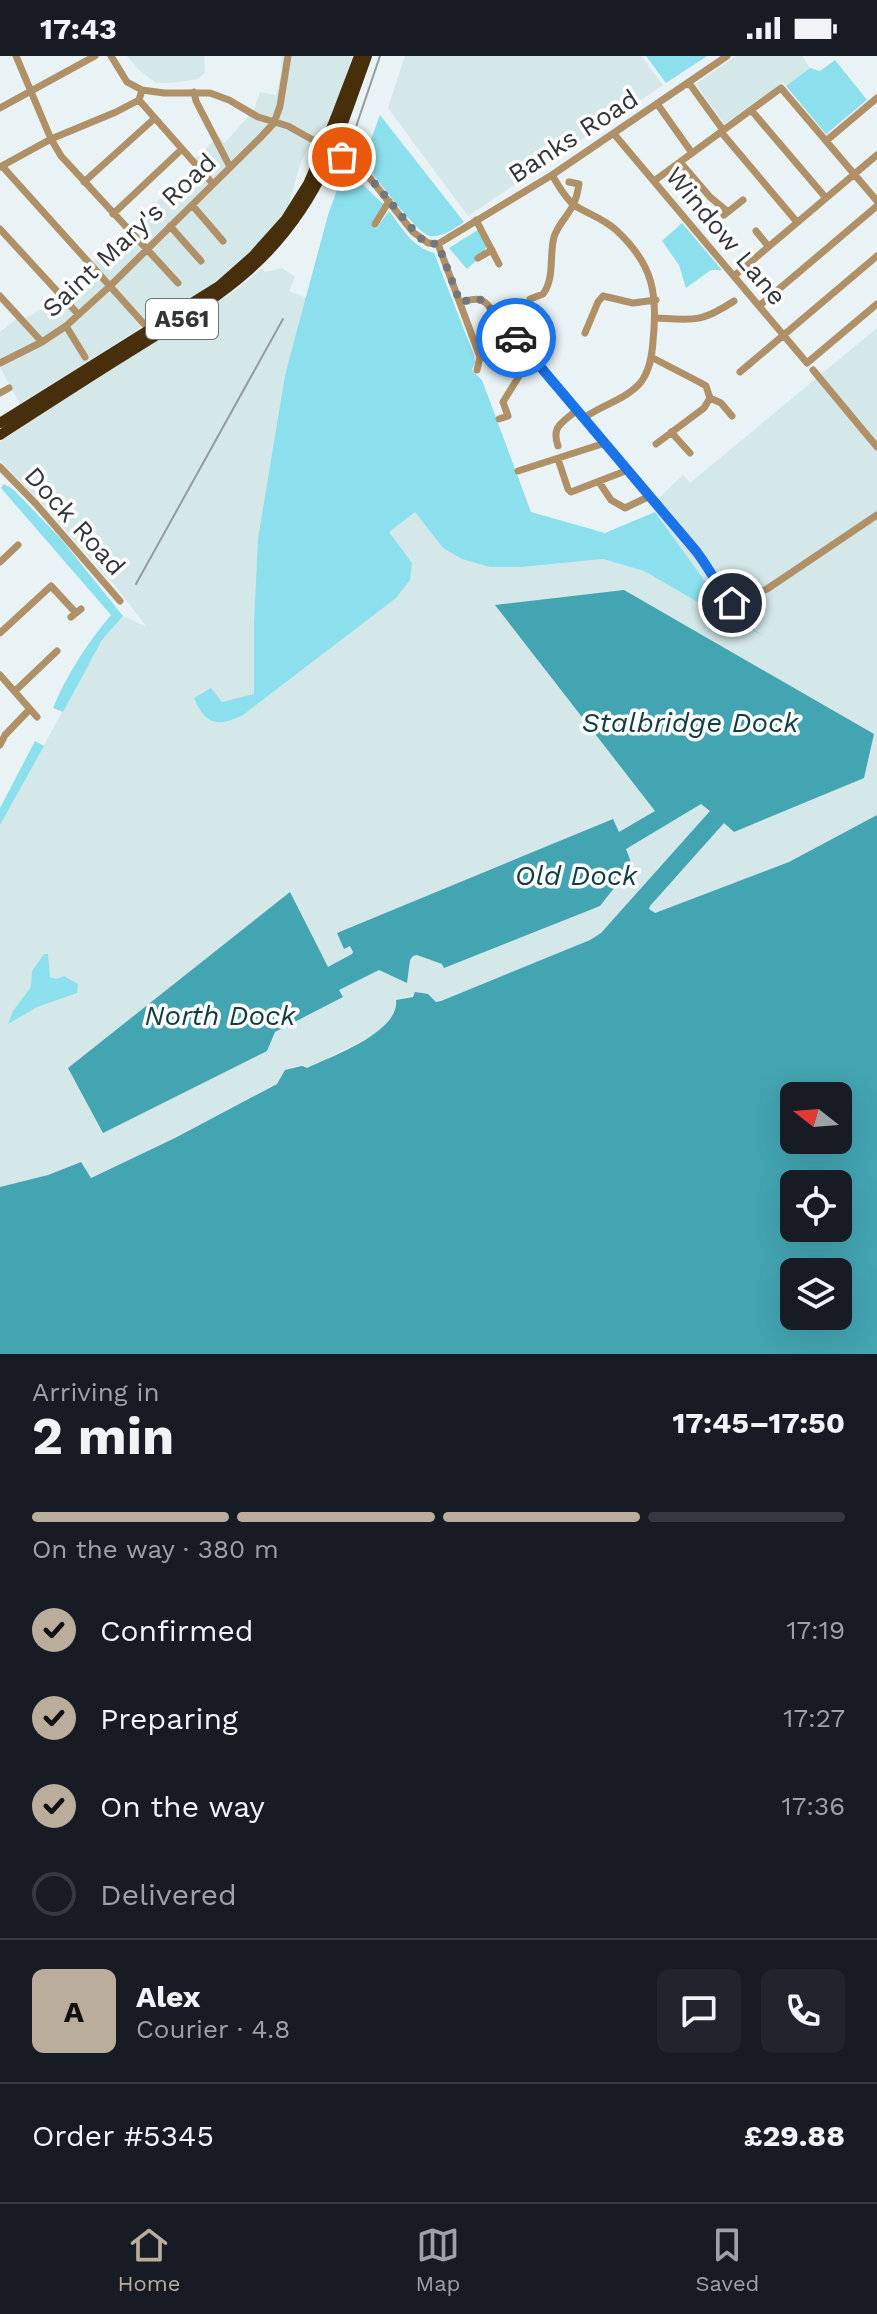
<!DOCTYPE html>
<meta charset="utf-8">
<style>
:root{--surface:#171b24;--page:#20242c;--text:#f1f3f6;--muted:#9ea1a6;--line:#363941;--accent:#bbad9c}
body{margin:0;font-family:"Work Sans",sans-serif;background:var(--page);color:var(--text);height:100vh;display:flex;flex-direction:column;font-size:30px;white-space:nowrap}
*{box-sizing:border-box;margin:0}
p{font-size:26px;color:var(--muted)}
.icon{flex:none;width:44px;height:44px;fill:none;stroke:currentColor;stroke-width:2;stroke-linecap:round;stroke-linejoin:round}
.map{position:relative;height:1298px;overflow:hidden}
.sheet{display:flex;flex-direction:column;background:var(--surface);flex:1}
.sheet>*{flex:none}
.needle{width:52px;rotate:287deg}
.controls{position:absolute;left:780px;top:1026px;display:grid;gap:16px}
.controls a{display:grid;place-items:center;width:72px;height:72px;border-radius:12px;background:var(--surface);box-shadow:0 8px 32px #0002;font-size:40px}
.pin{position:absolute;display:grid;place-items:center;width:68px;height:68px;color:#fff;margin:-34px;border:4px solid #fff;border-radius:50%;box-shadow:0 2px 8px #0007}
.courier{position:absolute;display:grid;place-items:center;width:80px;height:80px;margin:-40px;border:6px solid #1a73e8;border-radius:50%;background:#fff;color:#222;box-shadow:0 2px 10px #0007}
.head em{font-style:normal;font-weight:700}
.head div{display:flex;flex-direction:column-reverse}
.head{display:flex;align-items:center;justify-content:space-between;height:136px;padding:0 32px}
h1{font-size:52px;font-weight:700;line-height:60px}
.bar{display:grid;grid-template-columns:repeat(4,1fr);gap:12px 8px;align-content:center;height:96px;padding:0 32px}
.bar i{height:10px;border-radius:6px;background:var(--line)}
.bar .on{background:var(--accent)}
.bar p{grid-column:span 4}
.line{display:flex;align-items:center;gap:20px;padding:0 32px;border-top:2px solid var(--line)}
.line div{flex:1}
.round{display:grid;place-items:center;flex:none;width:84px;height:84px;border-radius:12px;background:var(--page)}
ol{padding:0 32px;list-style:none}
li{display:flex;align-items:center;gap:24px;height:88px}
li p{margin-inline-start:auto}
li .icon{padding:8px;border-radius:50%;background:var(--accent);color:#111;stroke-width:4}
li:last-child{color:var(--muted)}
li i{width:44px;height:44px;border:4px solid var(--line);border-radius:50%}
.status{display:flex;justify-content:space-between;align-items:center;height:56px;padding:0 40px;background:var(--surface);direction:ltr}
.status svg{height:22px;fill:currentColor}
.tabs{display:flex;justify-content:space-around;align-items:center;height:112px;border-top:2px solid var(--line);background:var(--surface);font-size:22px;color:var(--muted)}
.tabs a{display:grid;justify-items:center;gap:4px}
.tabs .on{color:var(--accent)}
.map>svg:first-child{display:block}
.built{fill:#d4e7e9}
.green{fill:#8ce0ed}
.water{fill:#43a4b2;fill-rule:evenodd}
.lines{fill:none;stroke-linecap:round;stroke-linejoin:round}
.minor{stroke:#b09067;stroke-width:7}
.highway{stroke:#472f0b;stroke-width:10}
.rail{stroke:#949b9d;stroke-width:2}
.highway-bridge{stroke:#472f0b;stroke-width:10}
.done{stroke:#727879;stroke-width:8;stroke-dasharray:0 14.4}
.route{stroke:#1a73e8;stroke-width:10}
.labels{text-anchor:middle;stroke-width:7;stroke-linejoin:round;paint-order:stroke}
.shield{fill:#fff;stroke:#707273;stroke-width:2}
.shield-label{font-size:24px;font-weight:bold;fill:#323637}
.street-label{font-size:26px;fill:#323637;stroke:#fff}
.water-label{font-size:28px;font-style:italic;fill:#113e44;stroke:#fff}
</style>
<div class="status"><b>17:43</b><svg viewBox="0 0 49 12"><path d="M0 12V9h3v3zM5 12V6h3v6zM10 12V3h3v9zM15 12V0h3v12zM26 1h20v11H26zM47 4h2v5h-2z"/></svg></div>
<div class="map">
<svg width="877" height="1298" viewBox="0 0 877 1298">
<rect width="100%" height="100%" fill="#e9f2f4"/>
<!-- built -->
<path class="built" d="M 127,0 L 204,0 L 205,17 L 198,23 L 172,27 L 156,27 L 139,14 Z
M 281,0 L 352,0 L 342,33 L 317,96 L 309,91 L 301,105 L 288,151 L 281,162 L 251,195 L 213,228 L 147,268 L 133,254 L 130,258 L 142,271 L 20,348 L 0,311 L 0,276 L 19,261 L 22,264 L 40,254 L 59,239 L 127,173 L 129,175 L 145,160 L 144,158 L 179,124 L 183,127 L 199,113 L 193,105 L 214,85 L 220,81 L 224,87 L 231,80 L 254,54 L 260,36 L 276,39 L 282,14 Z
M 405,0 L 641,0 L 663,29 L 468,160 L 388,52 Z
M 736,0 L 802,0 L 810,12 L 786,30 L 783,26 L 724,68 L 696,28 Z
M 282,212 L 295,221 L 289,235 L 307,242 L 285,319 L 258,482 L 254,565 L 254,639 L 222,646 L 195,642 L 243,659 L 388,476 L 415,455 L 443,492 L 490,511 L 522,511 L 603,503 L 644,515 L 718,558 L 757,576 L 727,556 L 655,456 L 658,443 L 683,419 L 690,427 L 877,272 L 877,759 L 789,806 L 601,877 L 590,884 L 441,945 L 436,946 L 415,939 L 397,944 L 395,958 L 384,970 L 372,980 L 307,1012 L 304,1012 L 281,1022 L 277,1028 L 175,1082 L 90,1122 L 80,1106 L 48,1119 L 0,1131 L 0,769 L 102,584 L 123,560 L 147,571 L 116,531 L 47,453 L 0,404 L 0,386 L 63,342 L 232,237 L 261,213 L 265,216 Z"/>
<!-- green -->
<path class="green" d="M 646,0 L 707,0 L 666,27 Z
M 835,4 L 867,44 L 826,78 L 786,30 L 810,12 L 820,15 Z
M 380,59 L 464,166 C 455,172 442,182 430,180 C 415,176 375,120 363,105 Z
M 343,117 L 354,120 L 383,148 L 371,168 L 376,173 L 389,155 C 403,173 412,191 434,197 L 474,299 L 475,306 L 472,314 L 482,324 L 531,456 L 605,477 L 655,456 L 727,556 L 764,580 L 718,558 L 644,515 L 603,503 L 522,511 L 490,511 L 462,503 L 443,492 L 415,456 L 389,476 L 412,507 L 410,524 L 396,542 L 243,659 C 217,672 205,668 194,642 L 211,632 L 222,646 L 254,638 L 254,565 L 258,482 L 285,319 L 328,159 Z
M 682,167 L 722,214 L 711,214 L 686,232 L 679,209 L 662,185 Z
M 478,174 L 487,190 L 483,196 L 476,199 L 476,205 L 467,213 L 449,192 Z
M 4,428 L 14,434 L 61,483 L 123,560 L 102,584 L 63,656 L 53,652 C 67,618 88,586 111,559 L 1,432 Z
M 35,685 L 44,690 L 0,769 L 0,752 Z
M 44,898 L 48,898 L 50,921 L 56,923 L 64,920 L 78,928 L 77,937 L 37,951 L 8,968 L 13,955 L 31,931 L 32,915 Z"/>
<!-- water -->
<path class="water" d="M 624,534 L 874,678 L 864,722 L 734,776 L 724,767 L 650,850 L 649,853 L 655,857 L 789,806 L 877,759 L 877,1298 L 0,1298 L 0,1131 L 48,1119 L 81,1106 L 91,1122 L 175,1082 L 277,1028 L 285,1014 L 302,1010 L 307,1012 C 332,1000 400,976 396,944 L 413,941 L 415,936 L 428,938 L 436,946 L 441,945 L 590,884 L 601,877 L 710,755 L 701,748 L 626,793 L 632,809 L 600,850 L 444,912 L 442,908 L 417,899 L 413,900 L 410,904 L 407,927 L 379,914 L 339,934 L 343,941 L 275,976 L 267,995 L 103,1077 L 68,1012 L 290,836 L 328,911 L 352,898 L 353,896 L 350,890 L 344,893 L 337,877 L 613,763 L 619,776 L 655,755 L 495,549 ZM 838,1040 L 838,1084 L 794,1084 L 794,1040 ZM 838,1128 L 838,1172 L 794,1172 L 794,1128 ZM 838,1216 L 838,1260 L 794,1260 L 794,1216 Z"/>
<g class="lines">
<!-- minor -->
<path class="minor" d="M 16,0 L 51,83 L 61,100 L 178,227
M 111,0 L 127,26 L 142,34 L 164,37 L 210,37 L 229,44 L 258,61 L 288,70 L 361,111 L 413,176 L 428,187 L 438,188
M 689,27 L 723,74
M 194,36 L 196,45 L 230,111
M 139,44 L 213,128
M 658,49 L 692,97
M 0,52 L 95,0
M 751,54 L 826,142
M 721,76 L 797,166
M 614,78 L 807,307 L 877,248
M 826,85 L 877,42
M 680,106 L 710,141 L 728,156
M 2,110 L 144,268
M 0,111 L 51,83 L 116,56 L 139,44 L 142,34
M 552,119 C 558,129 565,142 574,149 C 588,158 604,163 616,174 C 653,208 658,237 653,285 C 652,299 650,314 641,326 C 627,343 602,349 584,362
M 654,125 L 781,32 L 877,145
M 84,126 L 155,62
M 192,149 L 223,185
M 113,158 L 182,93
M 724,159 L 743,144
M 476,164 L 499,208
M 375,168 L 389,145
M 170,170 L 201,205
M 0,173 L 78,258
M 756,175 L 768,190
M 438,188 L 552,119 L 727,0
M 438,188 L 480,301 L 477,314
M 478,202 L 492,194
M 734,220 L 877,99
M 0,240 L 42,286
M 530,243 L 543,238 C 555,222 549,200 554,181 C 558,168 569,159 574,147 C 577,141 578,134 579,128 L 569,126
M 460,246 C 471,244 479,240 487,248 L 696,495 C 709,512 718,531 732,547 L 767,533 L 877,459
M 759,250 L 877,150
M 656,262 C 694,264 701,267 734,245
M 66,270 L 85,301
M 585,277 L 598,246 L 603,240 L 633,247 L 656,244
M 651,301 L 701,327 L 706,330 L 710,342 L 704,352 L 656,388
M 0,307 L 42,286 L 66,270 L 110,230 L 260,82 L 274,67 L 280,50 L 288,0
M 813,314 L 877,391
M 740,316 L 877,200
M 0,337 L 9,332
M 710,342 L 721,347 L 732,360
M 499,363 L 508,360 L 503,346 L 521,317 L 536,305
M 671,376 L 690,397
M 558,390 C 551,370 562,367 577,354
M 558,403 L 568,433 L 571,436 L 628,414
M 0,411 L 36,448 L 120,545
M 518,415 L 605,387
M 599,426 L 611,444 L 625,452 L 650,440
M 0,506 L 18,489
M 71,561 L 81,553
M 0,577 L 51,530 L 76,557
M 0,619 L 37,661
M 15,635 L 57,595
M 0,689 L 5,679 L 30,653"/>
<!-- highway -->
<path class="highway" d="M 335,63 L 359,0
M 343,67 L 367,0
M 0,367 L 219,230 L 253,200 L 286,163 L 308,128 L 318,105
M 0,379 C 42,352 83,325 125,299 C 214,243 280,209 327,108"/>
<!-- rail -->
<path class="rail" d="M 342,112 L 380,0
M 136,528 L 283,263"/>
<!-- highway-bridge -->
<path class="highway-bridge" d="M 318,105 L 335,63
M 327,108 L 343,67"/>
</g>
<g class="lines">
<!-- done -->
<path class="done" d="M 342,101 L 361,111 L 420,182 L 428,187 L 438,188 L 460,246 L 475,243 L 483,244 L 516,282"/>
<!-- route -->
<path class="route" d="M 516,282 L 696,495 C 709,512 718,531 732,547"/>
</g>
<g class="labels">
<!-- shield labels -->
<rect class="shield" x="146" y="243" width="72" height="40" rx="6"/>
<g class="shield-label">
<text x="182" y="271">A561</text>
</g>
<!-- street labels -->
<g class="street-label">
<text transform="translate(573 80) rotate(-33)" y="9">Banks Road</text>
<text transform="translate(129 179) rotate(-43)" y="9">Saint Mary's Road</text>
<text transform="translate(726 180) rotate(50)" y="9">Window Lane</text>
<text transform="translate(75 465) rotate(48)" y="9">Dock Road</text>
</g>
<!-- water labels -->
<g class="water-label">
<text x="690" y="676">Stalbridge Dock</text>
<text x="576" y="829">Old Dock</text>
<text x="220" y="969">North Dock</text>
</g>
</g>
</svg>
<div class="controls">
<a><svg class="needle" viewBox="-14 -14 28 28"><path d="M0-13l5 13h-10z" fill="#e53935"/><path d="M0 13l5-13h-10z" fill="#9ea1a6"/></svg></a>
<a><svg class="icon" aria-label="locate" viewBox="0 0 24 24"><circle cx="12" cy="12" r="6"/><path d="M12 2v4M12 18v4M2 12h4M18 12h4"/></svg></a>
<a><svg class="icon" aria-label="layers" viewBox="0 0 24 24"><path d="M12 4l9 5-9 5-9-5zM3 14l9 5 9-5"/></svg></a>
</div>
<div class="pin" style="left:342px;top:101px;background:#ea580c"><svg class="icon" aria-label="bag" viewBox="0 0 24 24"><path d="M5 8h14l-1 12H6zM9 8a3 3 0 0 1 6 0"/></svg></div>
<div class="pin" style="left:732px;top:547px;background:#1f2937"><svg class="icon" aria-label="home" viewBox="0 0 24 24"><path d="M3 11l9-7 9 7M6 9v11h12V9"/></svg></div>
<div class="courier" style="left:516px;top:282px"><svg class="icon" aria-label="car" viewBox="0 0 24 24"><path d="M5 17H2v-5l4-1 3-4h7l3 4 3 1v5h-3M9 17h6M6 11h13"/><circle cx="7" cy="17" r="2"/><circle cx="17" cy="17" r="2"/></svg></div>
</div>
<section class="sheet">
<div class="head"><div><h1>2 min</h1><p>Arriving in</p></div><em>17:45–17:50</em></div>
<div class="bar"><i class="on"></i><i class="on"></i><i class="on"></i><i></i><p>On the way · 380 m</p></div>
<ol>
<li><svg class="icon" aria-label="check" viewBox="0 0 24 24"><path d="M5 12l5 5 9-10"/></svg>Confirmed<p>17:19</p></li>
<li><svg class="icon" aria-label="check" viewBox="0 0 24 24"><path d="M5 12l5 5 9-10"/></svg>Preparing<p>17:27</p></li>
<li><svg class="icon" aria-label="check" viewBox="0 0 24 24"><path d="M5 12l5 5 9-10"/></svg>On the way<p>17:36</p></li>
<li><i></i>Delivered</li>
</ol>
<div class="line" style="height:144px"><b class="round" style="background:var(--accent);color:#111">A</b><div><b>Alex</b><p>Courier · 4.8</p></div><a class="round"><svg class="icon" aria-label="chat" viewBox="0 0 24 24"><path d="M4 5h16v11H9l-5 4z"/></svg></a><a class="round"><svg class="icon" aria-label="phone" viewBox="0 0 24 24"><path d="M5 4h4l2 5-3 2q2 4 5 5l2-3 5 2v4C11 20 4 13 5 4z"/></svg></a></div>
<div class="line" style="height:104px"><div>Order #5345</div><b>£29.88</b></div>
</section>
<nav class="tabs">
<a class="on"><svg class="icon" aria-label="home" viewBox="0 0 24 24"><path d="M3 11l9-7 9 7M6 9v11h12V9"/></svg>Home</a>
<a><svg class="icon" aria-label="map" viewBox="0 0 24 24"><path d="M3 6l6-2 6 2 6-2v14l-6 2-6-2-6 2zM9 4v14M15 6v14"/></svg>Map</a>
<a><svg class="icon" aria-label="saved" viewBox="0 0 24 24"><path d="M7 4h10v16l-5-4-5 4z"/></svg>Saved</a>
</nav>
